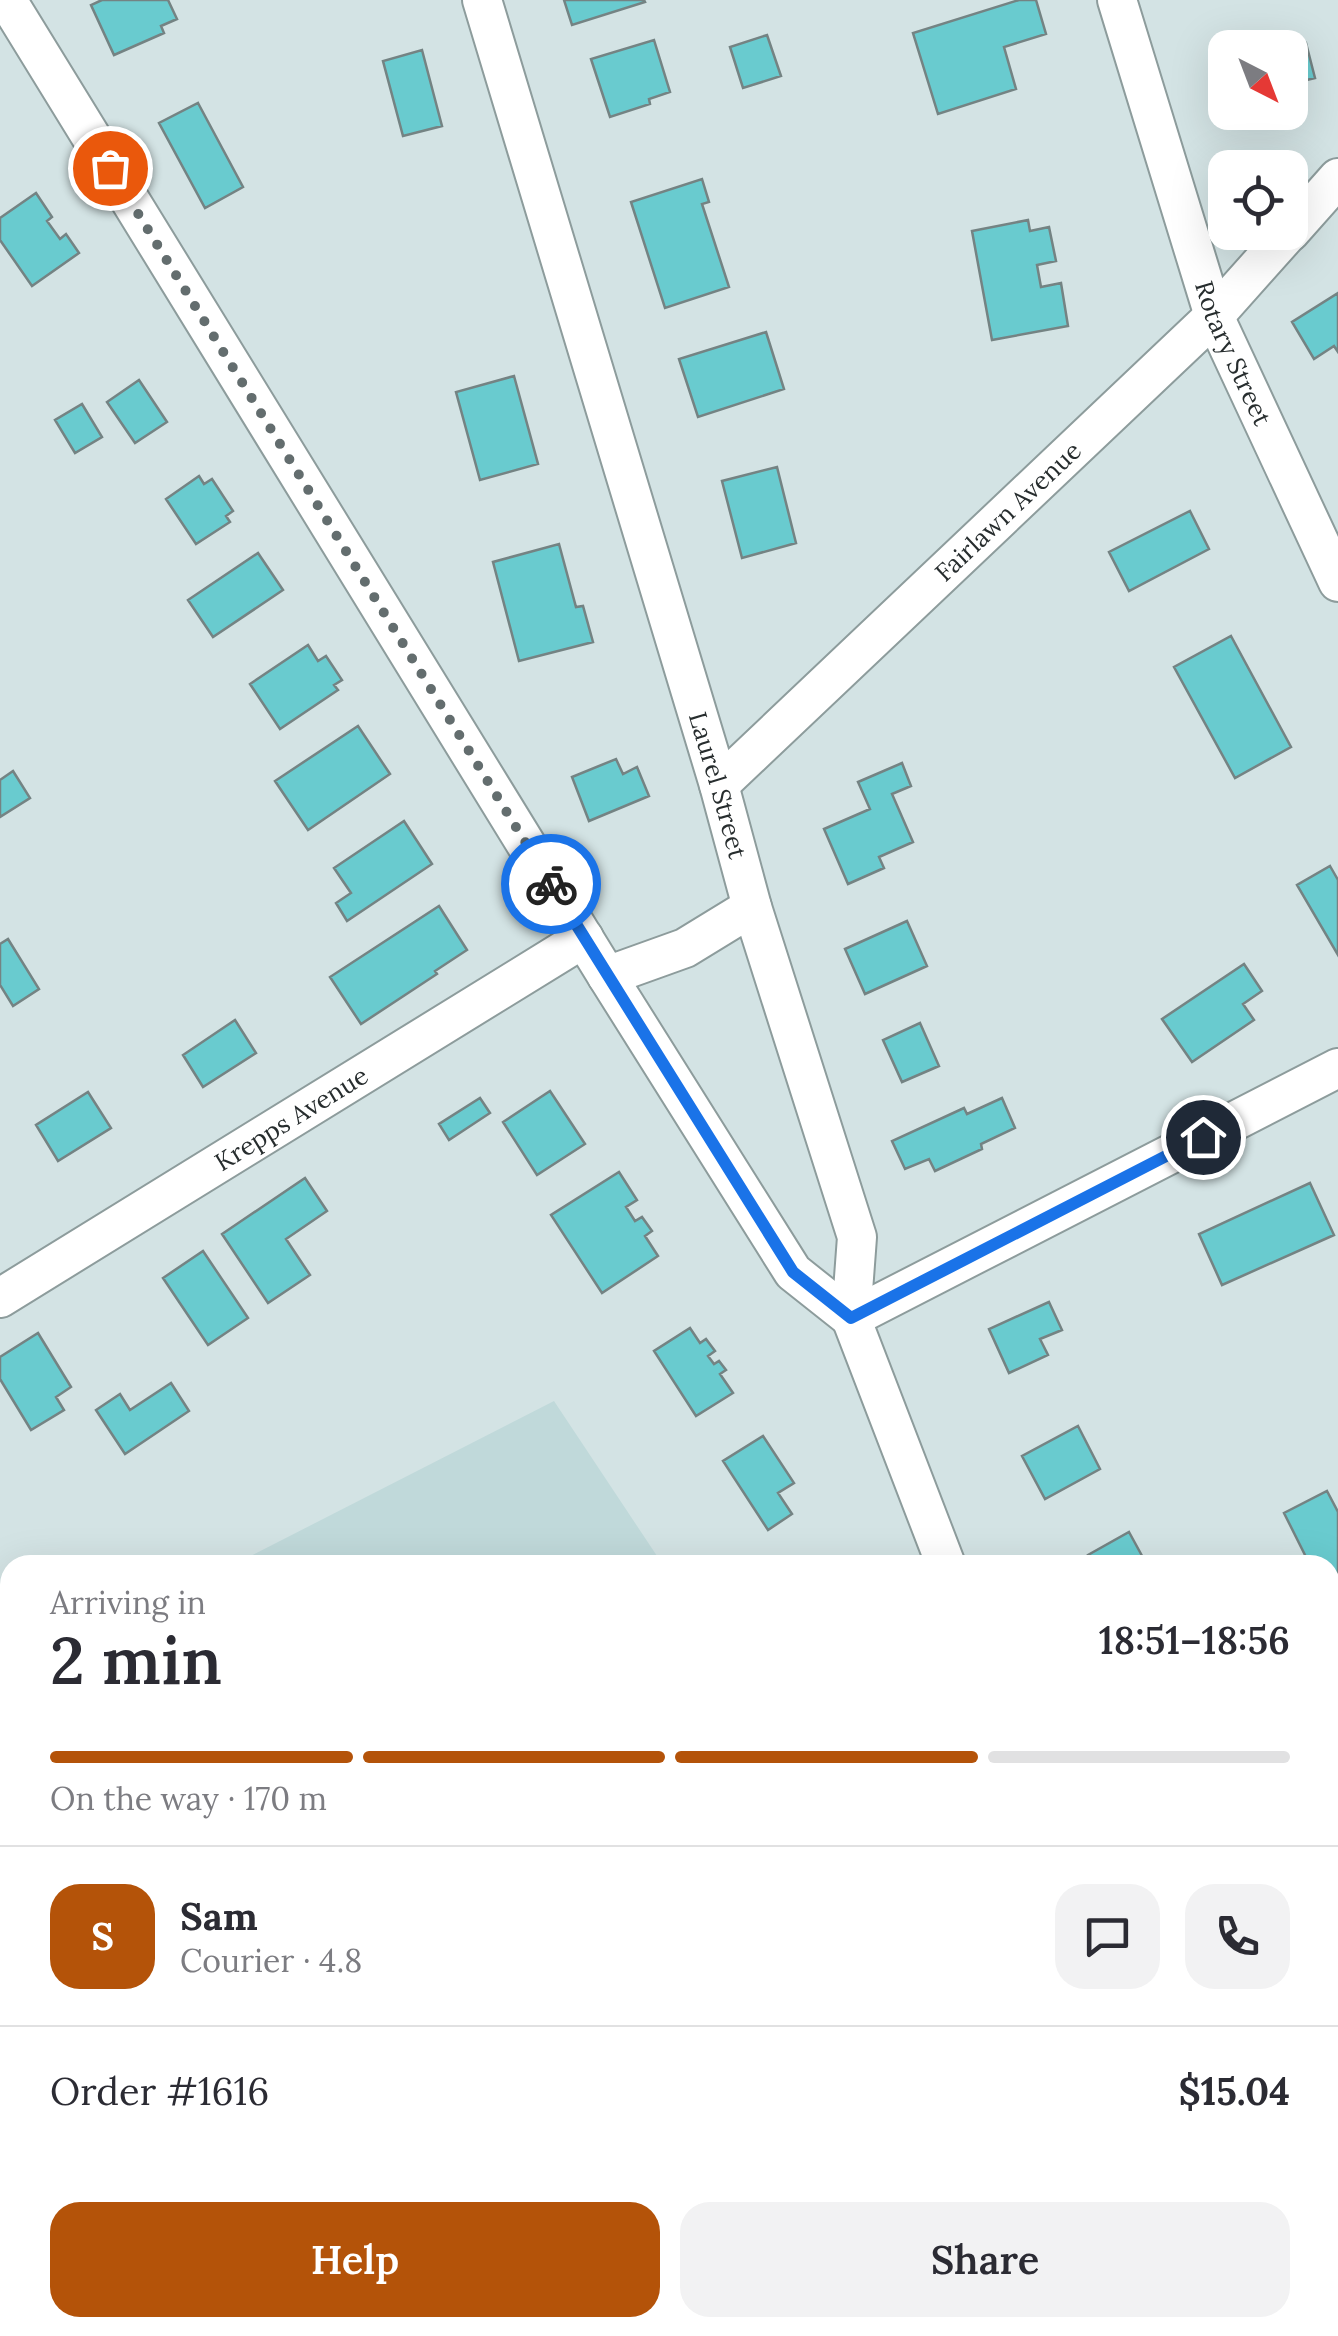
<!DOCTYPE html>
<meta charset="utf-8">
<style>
:root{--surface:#fff;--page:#f2f2f3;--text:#2b2b33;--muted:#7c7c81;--line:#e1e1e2;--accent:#b45309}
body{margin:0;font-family:Lora,serif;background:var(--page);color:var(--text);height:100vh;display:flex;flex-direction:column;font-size:38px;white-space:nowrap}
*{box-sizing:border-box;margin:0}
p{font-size:32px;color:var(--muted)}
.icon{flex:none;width:55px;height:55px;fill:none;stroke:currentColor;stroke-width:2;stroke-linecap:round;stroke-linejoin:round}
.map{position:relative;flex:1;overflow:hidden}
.panel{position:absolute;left:0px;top:1555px;width:1340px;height:782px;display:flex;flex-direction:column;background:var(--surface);border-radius:30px 30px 0 0;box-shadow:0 10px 40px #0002}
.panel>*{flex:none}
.needle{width:65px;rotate:138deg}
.controls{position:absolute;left:1208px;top:30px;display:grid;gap:20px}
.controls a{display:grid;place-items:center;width:100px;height:100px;border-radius:20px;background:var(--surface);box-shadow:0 10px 40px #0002;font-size:50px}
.pin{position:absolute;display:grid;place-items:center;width:85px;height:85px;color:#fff;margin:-42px;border:5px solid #fff;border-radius:50%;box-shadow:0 2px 10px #0007}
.courier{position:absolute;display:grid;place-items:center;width:100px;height:100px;margin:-50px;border:8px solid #1a73e8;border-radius:50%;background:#fff;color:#222;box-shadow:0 2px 12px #0007}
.headline em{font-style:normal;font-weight:600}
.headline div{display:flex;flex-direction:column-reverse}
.headline{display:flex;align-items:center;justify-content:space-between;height:170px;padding:0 50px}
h1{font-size:65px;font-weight:600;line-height:75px}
.bar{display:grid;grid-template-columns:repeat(4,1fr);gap:15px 10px;align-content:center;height:120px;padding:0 50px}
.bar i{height:12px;border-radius:8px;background:var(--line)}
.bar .current{background:var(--accent)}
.bar p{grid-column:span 4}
.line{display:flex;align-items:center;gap:25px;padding:0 50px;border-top:2px solid var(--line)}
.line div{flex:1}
.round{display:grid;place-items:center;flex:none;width:105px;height:105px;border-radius:30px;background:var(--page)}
.button{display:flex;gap:20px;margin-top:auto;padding:20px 50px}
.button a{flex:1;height:115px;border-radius:30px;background:var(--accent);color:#fff;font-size:40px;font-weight:600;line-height:115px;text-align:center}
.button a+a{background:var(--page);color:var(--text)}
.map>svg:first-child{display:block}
.built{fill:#c0d9da}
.building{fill:#69cbcf;stroke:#748383;stroke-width:2.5}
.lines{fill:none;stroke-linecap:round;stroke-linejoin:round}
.lane-casing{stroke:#8d9c9c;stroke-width:22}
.street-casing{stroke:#8d9c9c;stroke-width:42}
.secondary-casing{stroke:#8d9c9c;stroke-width:58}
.lane{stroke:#fff;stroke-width:18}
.street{stroke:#fff;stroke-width:38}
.secondary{stroke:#fceeda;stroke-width:52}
.done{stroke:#636d6e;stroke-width:10;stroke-dasharray:0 18}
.route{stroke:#1a73e8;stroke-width:12}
.labels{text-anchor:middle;stroke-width:10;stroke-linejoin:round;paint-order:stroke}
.street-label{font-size:25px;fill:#272d2e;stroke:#fff}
</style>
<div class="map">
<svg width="1338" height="2336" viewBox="0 0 1338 2336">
<rect width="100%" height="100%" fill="#d3e3e4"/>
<!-- built -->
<path class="built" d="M 554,1401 L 663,1565 L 233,1565 Z
M 10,1664 L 10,2328 L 844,2328 L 846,2336 L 0,2336 L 0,1668 Z"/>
<!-- building -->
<path class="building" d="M 102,0 L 168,0 L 177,19 L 161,26 L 164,33 L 114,55 L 91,5 Z
M 564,0 L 644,0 L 645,2 L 572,25 Z
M 1019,0 L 1036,0 L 1046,34 L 1004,47 L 1016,89 L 938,114 L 913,33 Z
M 767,35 L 781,76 L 743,88 L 730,47 Z
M 654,40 L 670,92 L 649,99 L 650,104 L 610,117 L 591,59 Z
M 1306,43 L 1315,78 L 1294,83 L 1299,107 L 1290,109 L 1288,48 Z
M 422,50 L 442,126 L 403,136 L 383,61 Z
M 198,103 L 243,187 L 205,208 L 159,123 Z
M 702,179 L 709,202 L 702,204 L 729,287 L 665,308 L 631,202 Z
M 36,193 L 52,217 L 47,221 L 60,239 L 66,234 L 79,253 L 32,286 L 0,240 L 0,218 Z
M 1028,220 L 1030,231 L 1049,227 L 1056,261 L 1037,265 L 1041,287 L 1061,283 L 1068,326 L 992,340 L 972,231 Z
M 1338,293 L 1338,352 L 1334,346 L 1314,359 L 1292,322 Z
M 766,332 L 784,389 L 698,417 L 679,359 Z
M 514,376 L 538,464 L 480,480 L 456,392 Z
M 139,380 L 167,422 L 135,443 L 107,402 Z
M 82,404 L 102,437 L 75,453 L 55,420 Z
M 777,467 L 796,543 L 742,558 L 722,481 Z
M 199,476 L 204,484 L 212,479 L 233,511 L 226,516 L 230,522 L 196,544 L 166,499 Z
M 1190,511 L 1209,549 L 1129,591 L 1109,552 Z
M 559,544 L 576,607 L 583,606 L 593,642 L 519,661 L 493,562 Z
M 258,553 L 283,590 L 213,637 L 188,600 Z
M 1231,636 L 1291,747 L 1235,778 L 1174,667 Z
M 308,645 L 318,661 L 326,656 L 342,680 L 334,685 L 338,690 L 280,729 L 250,684 Z
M 358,726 L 390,774 L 308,830 L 275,781 Z
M 616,759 L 623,774 L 637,767 L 649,796 L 589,821 L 572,777 Z
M 902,763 L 911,786 L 892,794 L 913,842 L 879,857 L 884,868 L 848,884 L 824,829 L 870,809 L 858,782 Z
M 13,771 L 30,798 L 0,817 L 0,780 Z
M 404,821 L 432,864 L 347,921 L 336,903 L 351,893 L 334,868 Z
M 1330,866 L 1338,880 L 1338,955 L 1297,885 Z
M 439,906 L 467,950 L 435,971 L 437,974 L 361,1024 L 330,977 Z
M 907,921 L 927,966 L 865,994 L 845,949 Z
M 8,939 L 39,989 L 13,1006 L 0,985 L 0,944 Z
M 1244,964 L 1262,991 L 1243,1004 L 1254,1020 L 1192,1062 L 1162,1019 Z
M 235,1020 L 256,1053 L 203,1087 L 183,1055 Z
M 920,1023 L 939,1066 L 902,1082 L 883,1040 Z
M 550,1091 L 585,1144 L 537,1175 L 503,1122 Z
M 88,1092 L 111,1128 L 58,1161 L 36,1125 Z
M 480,1098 L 490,1113 L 449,1140 L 439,1124 Z
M 1002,1098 L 1015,1128 L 981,1144 L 982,1149 L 935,1171 L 929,1159 L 905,1169 L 892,1141 L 964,1108 L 967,1114 Z
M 619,1172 L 637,1200 L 626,1207 L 635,1221 L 642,1217 L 652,1231 L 645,1236 L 658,1256 L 602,1293 L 551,1215 Z
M 305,1178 L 327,1211 L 286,1239 L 310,1275 L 268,1303 L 222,1234 Z
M 1310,1183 L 1334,1235 L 1222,1285 L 1199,1234 Z
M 203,1251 L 248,1318 L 208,1345 L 163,1278 Z
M 1049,1302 L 1062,1330 L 1040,1339 L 1048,1355 L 1009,1373 L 989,1329 Z
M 690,1328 L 700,1343 L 706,1339 L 715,1351 L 708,1356 L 714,1364 L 719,1361 L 726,1370 L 720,1374 L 733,1393 L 696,1416 L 654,1351 Z
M 38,1333 L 71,1387 L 56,1397 L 64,1410 L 31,1430 L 0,1379 L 0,1357 Z
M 171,1383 L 189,1411 L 125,1454 L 96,1410 L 120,1394 L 130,1410 Z
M 1078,1426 L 1100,1469 L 1045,1499 L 1022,1456 Z
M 763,1436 L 794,1483 L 778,1493 L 792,1514 L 768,1530 L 723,1461 Z
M 1327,1491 L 1338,1512 L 1338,1574 L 1330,1578 L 1330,1565 L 1310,1565 L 1284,1513 Z
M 1129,1532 L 1147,1565 L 1093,1565 L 1088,1555 Z
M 1338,1991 L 1338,2104 L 1330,2107 L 1330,1994 Z
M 10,2084 L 10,2183 L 0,2168 L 0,2091 Z
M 1338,2306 L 1338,2336 L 1251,2336 L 1276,2328 L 1330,2328 L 1330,2309 Z
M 248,2328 L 292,2328 L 293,2336 L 229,2336 L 228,2330 Z
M 723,2328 L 823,2328 L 825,2336 L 702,2336 L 701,2332 Z"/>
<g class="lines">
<!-- lane casing -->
<g class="lane-casing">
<path id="lane" d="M 0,2046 L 10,2041
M 0,2210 L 10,2226
M 104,2328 L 106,2336
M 732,2328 L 734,2336
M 870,2328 L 872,2336
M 204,2336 L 204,2328
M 596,2336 L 598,2328"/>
</g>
<!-- street casing -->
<g class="street-casing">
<g id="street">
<path d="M 7,0 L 607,976 L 793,1272 L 851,1318 L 1338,1068"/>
<path id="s1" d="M 482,0 L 719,785 L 752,907 L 857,1237 L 851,1318 L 946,1565"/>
<path id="s2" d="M 1117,0 L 1214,316 L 1338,582"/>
<path d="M 1290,232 L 1338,178"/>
<path id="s3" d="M 719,785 L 1214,316 L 1289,232"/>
<path d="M 607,976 L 685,948 L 752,907"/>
<path id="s4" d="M 0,1298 L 584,938"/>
<path d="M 1330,2173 L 1338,2170"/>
<path d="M 1127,2328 L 1130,2336"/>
</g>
</g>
<!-- secondary casing -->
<g class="secondary-casing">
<path id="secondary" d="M 1330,1669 L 1338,1665
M 0,2330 L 10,2325"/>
</g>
<!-- lane -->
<use href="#lane" class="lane"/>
<!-- street -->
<use href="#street" class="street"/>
<!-- secondary -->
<use href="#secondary" class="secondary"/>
</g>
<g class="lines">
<!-- done -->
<path class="done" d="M 110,168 L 551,884"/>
<!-- route -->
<path class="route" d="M 551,884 L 793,1272 L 851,1318 L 1203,1137"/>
</g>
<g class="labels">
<!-- street labels -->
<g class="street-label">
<text dy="9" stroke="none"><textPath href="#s2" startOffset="372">Rotary Street</textPath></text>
<text dy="9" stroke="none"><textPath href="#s3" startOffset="398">Fairlawn Avenue</textPath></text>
<text dy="9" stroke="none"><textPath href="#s1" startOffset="820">Laurel Street</textPath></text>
<text dy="9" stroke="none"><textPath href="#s4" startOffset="342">Krepps Avenue</textPath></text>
</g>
</g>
</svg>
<div class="controls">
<a><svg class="needle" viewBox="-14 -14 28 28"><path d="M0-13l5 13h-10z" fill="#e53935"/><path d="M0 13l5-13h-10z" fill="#7c7c81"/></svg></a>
<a><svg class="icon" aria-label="locate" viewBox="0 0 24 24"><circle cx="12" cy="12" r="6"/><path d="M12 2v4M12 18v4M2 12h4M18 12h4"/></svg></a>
</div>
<div class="pin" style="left:110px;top:168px;background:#ea580c"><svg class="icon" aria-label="bag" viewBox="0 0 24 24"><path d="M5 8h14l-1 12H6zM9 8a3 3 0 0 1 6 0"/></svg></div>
<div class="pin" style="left:1203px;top:1137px;background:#1f2937"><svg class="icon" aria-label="home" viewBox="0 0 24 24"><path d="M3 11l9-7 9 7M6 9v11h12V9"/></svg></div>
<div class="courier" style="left:551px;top:884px"><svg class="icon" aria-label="bike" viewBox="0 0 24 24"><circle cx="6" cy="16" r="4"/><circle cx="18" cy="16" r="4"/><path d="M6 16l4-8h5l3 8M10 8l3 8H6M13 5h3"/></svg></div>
<section class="panel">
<div class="headline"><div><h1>2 min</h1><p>Arriving in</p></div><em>18:51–18:56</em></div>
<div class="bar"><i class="current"></i><i class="current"></i><i class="current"></i><i></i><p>On the way · 170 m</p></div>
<div class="line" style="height:180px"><b class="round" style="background:var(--accent);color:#fff">S</b><div><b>Sam</b><p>Courier · 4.8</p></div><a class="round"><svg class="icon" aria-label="chat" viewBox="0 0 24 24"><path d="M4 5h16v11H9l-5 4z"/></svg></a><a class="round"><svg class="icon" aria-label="phone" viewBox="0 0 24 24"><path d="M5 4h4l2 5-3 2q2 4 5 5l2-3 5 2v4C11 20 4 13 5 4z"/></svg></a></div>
<div class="line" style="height:130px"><div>Order #1616</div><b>$15.04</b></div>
<div class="button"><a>Help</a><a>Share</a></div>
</section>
</div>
